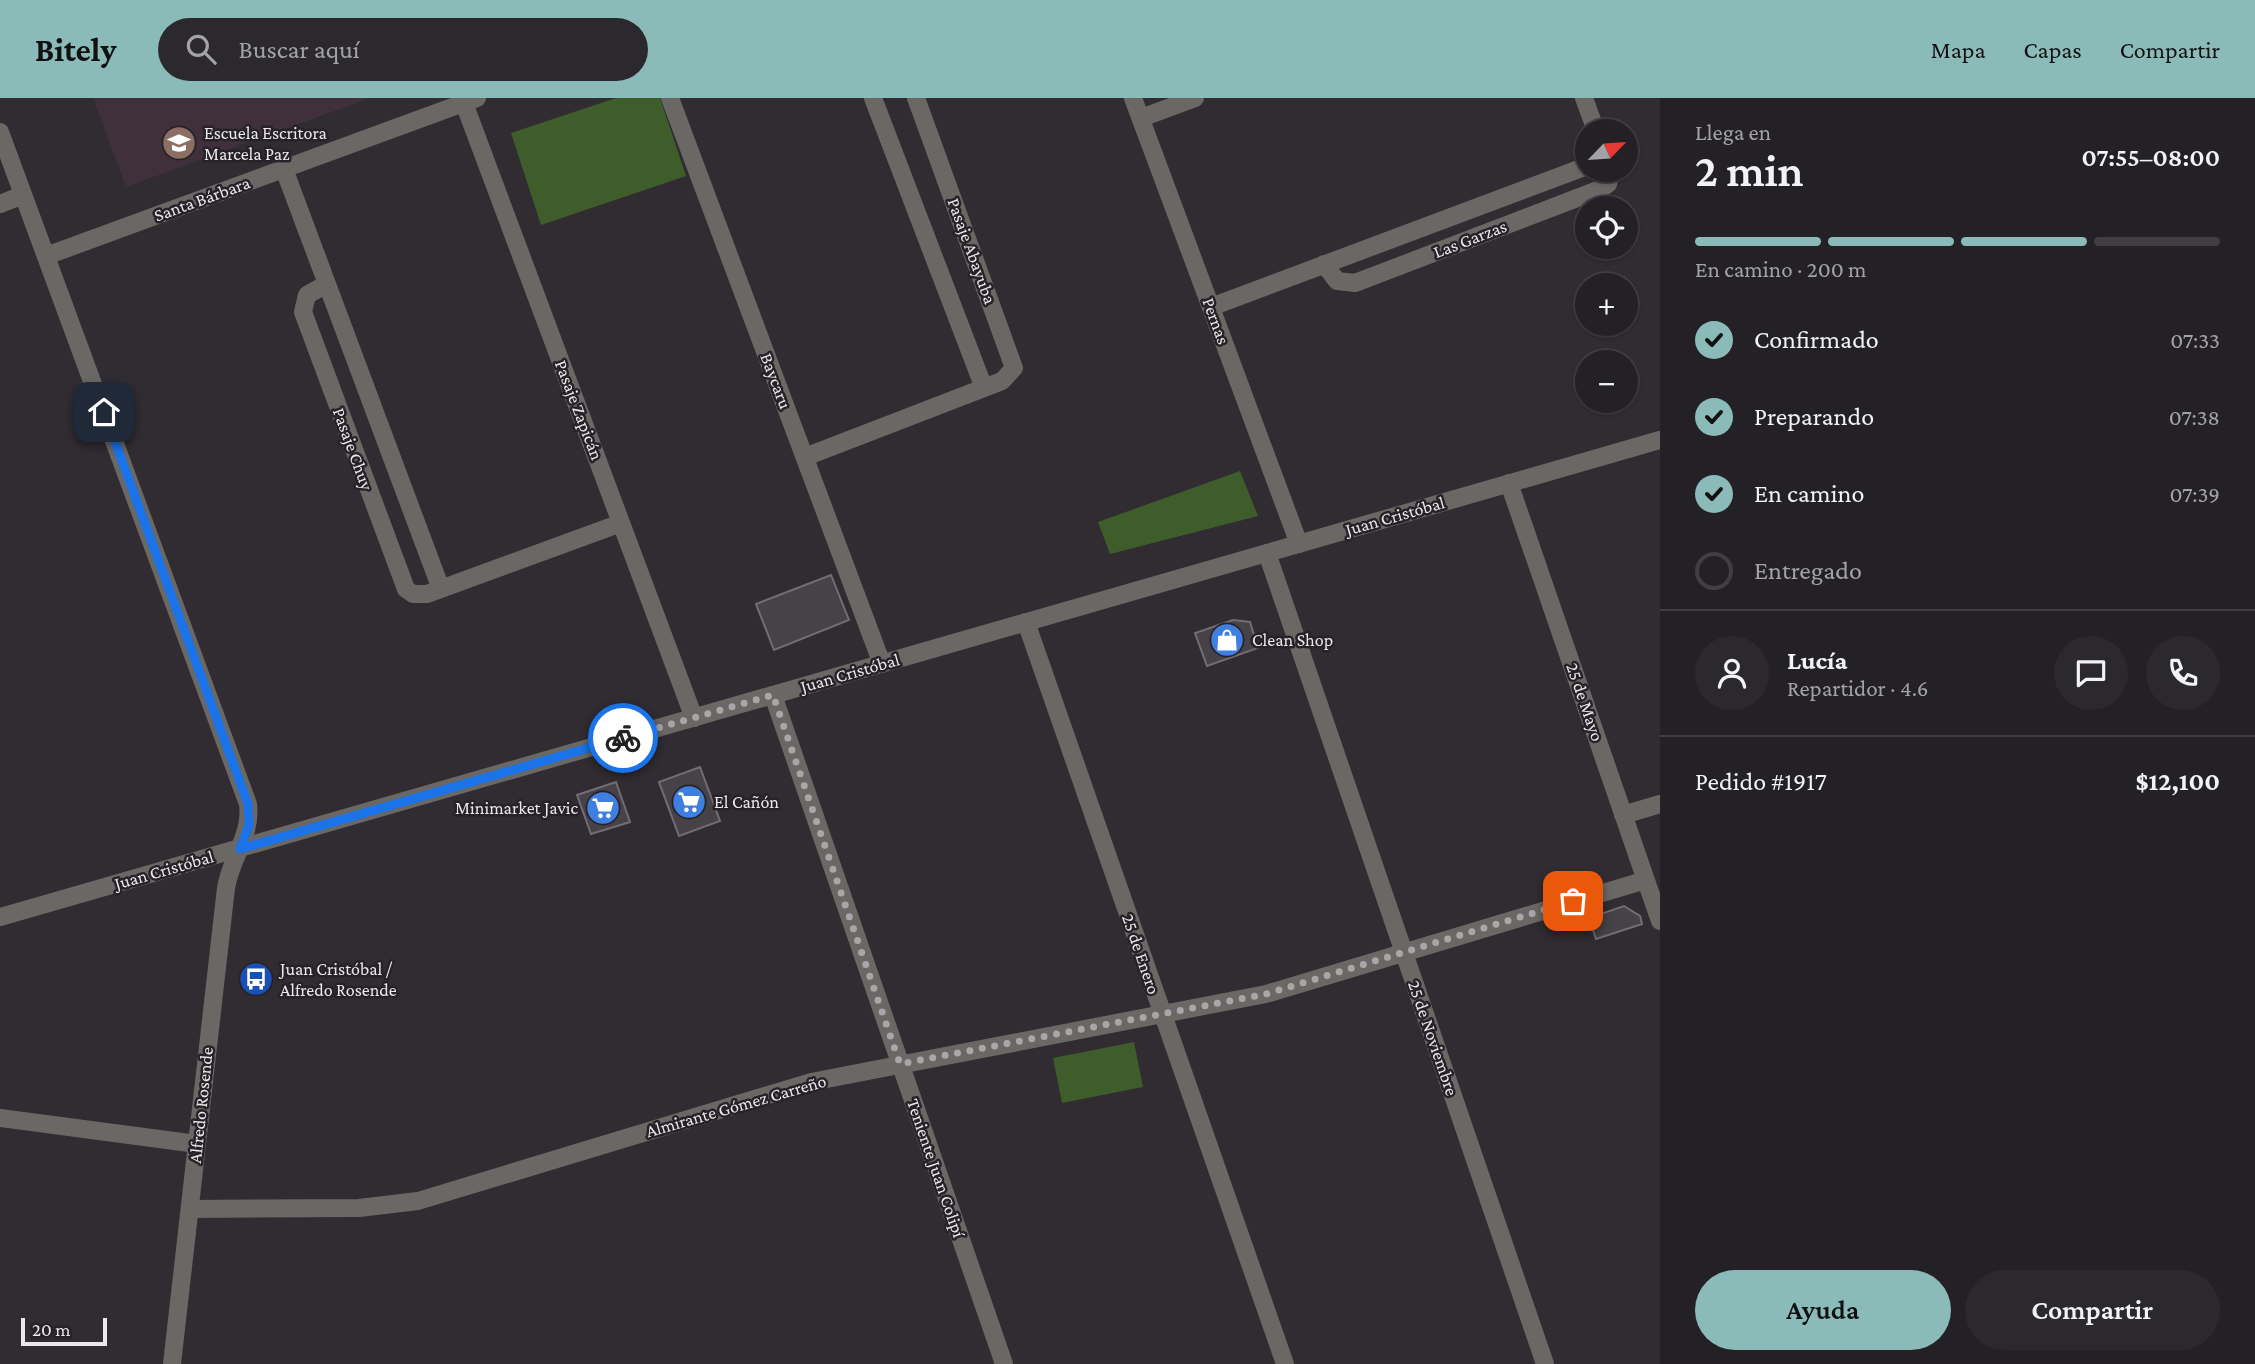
<!DOCTYPE html>
<html lang="es">
<meta charset="utf-8">
<style>
:root{--surface:#242126;--page:#2c292e;--text:#f1f3f6;--muted:#a3a3a7;--line:#413e43;--accent:#8bbbb9}
body{margin:0;font-family:"Crimson Pro",serif;background:var(--page);color:var(--text);height:100vh;display:flex;flex-direction:column;font-size:26px;white-space:nowrap}
*{box-sizing:border-box;margin:0}
p{font-size:23px;color:var(--muted)}
.icon{flex:none;width:38px;height:38px;fill:none;stroke:currentColor;stroke-width:2;stroke-linecap:round;stroke-linejoin:round}
.map{position:relative;flex:1;overflow:hidden}
.panel{display:flex;flex-direction:column;background:var(--surface);width:595px}
.panel>*{flex:none}
.needle{width:46px;rotate:65deg}
.fabs{position:absolute;left:1575px;top:21px;display:grid;gap:14px}
.fabs a{display:grid;place-items:center;width:63px;height:63px;border-radius:50%;background:var(--surface);box-shadow:0 2px 5px #0004,0 0 0 2px var(--line);font-size:35px}
.scale{position:absolute;left:21px;bottom:18px;width:86px;box-sizing:border-box;padding-left:7px;border:4px solid #eae8eb;border-top:0;font-size:19px;line-height:24px;white-space:nowrap;color:#eae8eb;-webkit-text-stroke:5px #262228;paint-order:stroke}
.pin{position:absolute;display:grid;place-items:center;width:60px;height:60px;color:#fff;margin:-30px;border-radius:14px;box-shadow:0 4px 10px #0006}
.courier{position:absolute;display:grid;place-items:center;width:70px;height:70px;margin:-35px;border:5px solid #1a73e8;border-radius:50%;background:#fff;color:#222;box-shadow:0 2px 9px #0007}
.overview em{font-style:normal;font-weight:600}
.overview div{display:flex;flex-direction:column-reverse}
.overview{display:flex;align-items:center;justify-content:space-between;height:119px;padding:0 35px}
h1{font-size:46px;font-weight:600;line-height:52px}
.bar{display:grid;grid-template-columns:repeat(4,1fr);gap:10px 7px;align-content:center;height:84px;padding:0 35px}
.bar i{height:9px;border-radius:5px;background:var(--line)}
.bar .active{background:var(--accent)}
.bar p{grid-column:span 4}
.line{display:flex;align-items:center;gap:18px;padding:0 35px;border-top:2px solid var(--line)}
.line div{flex:1}
.round{display:grid;place-items:center;flex:none;width:74px;height:74px;border-radius:37px;background:var(--page)}
ol{padding:0 35px;list-style:none}
li{display:flex;align-items:center;gap:21px;height:77px}
li p{margin-inline-start:auto}
li .icon{padding:7px;border-radius:50%;background:var(--accent);color:#111;stroke-width:4}
li:last-child{color:var(--muted)}
li i{width:38px;height:38px;border:4px solid var(--line);border-radius:50%}
.button{display:flex;gap:14px;margin-top:auto;padding:14px 35px}
.button a{flex:1;height:80px;border-radius:42px;background:var(--accent);color:#111;font-size:28px;font-weight:600;line-height:80px;text-align:center}
.button a+a{background:var(--page);color:var(--text)}
header{display:flex;align-items:center;gap:42px;box-sizing:border-box;height:98px;padding:0 35px;background:var(--accent);color:#111}
header strong{font-size:33px}
nav{display:flex;gap:38px;margin-inline-start:auto;font-size:24px}
.search{width:490px;height:63px;background:var(--page);display:flex;align-items:center;gap:18px;box-sizing:border-box;padding:0 24px;border-radius:38px;color:var(--muted);font-size:26px}
main{display:flex;flex:1;min-height:0}
.map>svg:first-child{display:block}
.education{fill:#3f303b}
.green{fill:#3f5d2b}
.building{fill:#464248;stroke:#716d74;stroke-width:2}
.lines{fill:none;stroke-linecap:round;stroke-linejoin:round}
.minor{stroke:#6a6865;stroke-width:18}
.tertiary{stroke:#6a6865;stroke-width:18}
.done{stroke:#a9a6aa;stroke-width:7;stroke-dasharray:0 12.6}
.route{stroke:#1a73e8;stroke-width:9}
.labels{text-anchor:middle;stroke-width:5;stroke-linejoin:round;paint-order:stroke}
.poi-label{font-size:18px;fill:#eae8eb;stroke:#262228;text-anchor:start}
.street-label{font-size:18px;fill:#eae8eb;stroke:#262228}
</style>
<header>
<strong>Bitely</strong>
<div class="search"><svg class="icon" aria-label="search" viewBox="0 0 24 24"><circle cx="10" cy="10" r="6"/><path d="M15 15l6 6"/></svg>Buscar aquí</div>
<nav><a>Mapa</a><a>Capas</a><a>Compartir</a></nav>
</header>
<main>
<div class="map">
<svg width="1660" height="1266" viewBox="0 0 1660 1266">
<rect width="100%" height="100%" fill="#302c32"/>
<!-- education -->
<path class="education" d="M 93,0 L 370,0 L 126,89 Z"/>
<!-- green -->
<path class="green" d="M 616,0 L 660,0 L 686,78 L 541,127 L 511,35 Z
M 1240,373 L 1258,418 L 1110,456 L 1098,424 Z
M 1134,944 L 1143,989 L 1062,1005 L 1053,960 Z"/>
<!-- building -->
<path class="building" d="M 831,477 L 849,522 L 774,552 L 756,506 Z
M 1233,522 L 1250,524 L 1258,550 L 1207,568 L 1195,535 Z
M 700,669 L 720,723 L 679,738 L 659,684 Z
M 616,684 L 630,724 L 591,736 L 577,697 Z
M 1624,808 L 1640,818 L 1642,826 L 1596,841 L 1589,820 Z"/>
<g class="lines">
<!-- minor -->
<path class="minor" d="M 670,0 L 882,566
M 873,0 L 984,290
M 1133,0 L 1299,446
M 1584,0 L 1596,33
M 464,5 L 694,620
M 1141,20 L 1195,0
M 284,71 L 441,491
M 0,106 L 23,97
M 46,158 L 477,0
M 1324,166 L 1337,183 L 1355,185 L 1598,92 L 1608,86 L 1611,72
M 327,186 L 307,197 L 303,214 L 406,491 L 413,496 L 427,496 L 621,425
M 1211,209 L 1587,68
M 805,359 L 1002,283 L 1014,270 L 916,0
M 1509,385 L 1660,823
M 1267,455 L 1545,1266
M 1026,524 L 1285,1266
M 773,597 L 1004,1266
M 1623,717 L 1660,706
M 0,1020 L 197,1046
M 190,1111 L 359,1110 L 418,1103 L 811,984 L 1266,896 L 1646,782"/>
<!-- tertiary -->
<path class="tertiary" d="M 0,34 L 248,706 C 252,738 231,759 226,790 L 172,1266
M 0,819 L 1660,342"/>
</g>
<g class="lines">
<!-- done -->
<path class="done" d="M 623,640 L 773,597 L 900,966 L 1266,896 L 1573,803"/>
<!-- route -->
<path class="route" d="M 104,314 L 248,706 L 249,727 L 240,751 L 623,640"/>
</g>
<!-- icons -->
<defs>
<g id="school-disc" transform="scale(1.75)"><circle r="9.5" fill="#8d6e63" stroke="#262228"/><path d="M0-5L7-2L0 1L-7-2ZM-4 1L0 2.5L4 1V4Q0 6-4 4Z" fill="#fff"/></g>
<g id="shop-disc" transform="scale(1.75)"><circle r="9.5" fill="#3f7fe0" stroke="#262228"/><path d="M-5-2.5h2.3a2.7 3.5 0 0 1 5.4 0H5L5.5 6h-11ZM-1.5-2.5h3a1.5 2.3 0 0 0-3 0Z" fill="#fff"/></g>
<g id="supermarket-disc" transform="scale(1.75)"><circle r="9.5" fill="#3f7fe0" stroke="#262228"/><path d="M-6-5.5h2.5l.6 2H6L4.5 2H-2.5L-4.4-4H-6ZM-1.5 3.2a1.3 1.3 0 1 0 .1 0ZM3 3.2a1.3 1.3 0 1 0 .1 0Z" fill="#fff"/></g>
<g id="bus-disc" transform="scale(1.75)"><circle r="9.5" fill="#1a4fb4" stroke="#262228"/><path d="M-5-6H5V4H4V6H2V4H-2V6H-4V4H-5ZM-3.5-4V0h7V-4ZM-3.5 1.2v1.5H-2V1.2ZM2 1.2v1.5H3.5V1.2Z" fill="#fff"/></g>
</defs>
<g fill-rule="evenodd">
<use href="#school-disc" x="179" y="45"/>
<use href="#shop-disc" x="1227" y="542"/>
<use href="#supermarket-disc" x="689" y="704"/>
<use href="#supermarket-disc" x="603" y="710"/>
<use href="#bus-disc" x="256" y="881"/>
</g>
<g class="labels">
<!-- poi labels -->
<g class="poi-label">
<text x="204" y="41">Escuela Escritora<tspan x="204" dy="21">Marcela Paz</tspan></text>
<text x="1252" y="548">Clean Shop</text>
<text x="714" y="710">El Cañón</text>
<text x="578" y="716" text-anchor="end">Minimarket Javic</text>
<text x="280" y="877">Juan Cristóbal /<tspan x="280" dy="21">Alfredo Rosende</tspan></text>
</g>
<!-- street labels -->
<g class="street-label">
<text transform="translate(202 101) rotate(-20)" y="6">Santa Bárbara</text>
<text transform="translate(1470 141) rotate(-21)" y="6">Las Garzas</text>
<text transform="translate(972 153) rotate(70)" y="6">Pasaje Abayuba</text>
<text transform="translate(1216 223) rotate(70)" y="6">Pernas</text>
<text transform="translate(776 283) rotate(69)" y="6">Baycaru</text>
<text transform="translate(579 312) rotate(69)" y="6">Pasaje Zapicán</text>
<text transform="translate(353 351) rotate(70)" y="6">Pasaje Chuy</text>
<text transform="translate(1395 418) rotate(-16)" y="6">Juan Cristóbal</text>
<text transform="translate(850 575) rotate(-16)" y="6">Juan Cristóbal</text>
<text transform="translate(1585 604) rotate(71)" y="6">25 de Mayo</text>
<text transform="translate(164 772) rotate(-16)" y="6">Juan Cristóbal</text>
<text transform="translate(1141 856) rotate(71)" y="6">25 de Enero</text>
<text transform="translate(1433 940) rotate(71)" y="6">25 de Noviembre</text>
<text transform="translate(201 1007) rotate(-84)" y="6">Alfredo Rosende</text>
<text transform="translate(736 1008) rotate(-16)" y="6">Almirante Gómez Carreño</text>
<text transform="translate(936 1070) rotate(71)" y="6">Teniente Juan Colipí</text>
</g>
</g>
</svg>
<div class="fabs">
<a><svg class="needle" viewBox="-14 -14 28 28"><path d="M0-13l5 13h-10z" fill="#e53935"/><path d="M0 13l5-13h-10z" fill="#a3a3a7"/></svg></a>
<a><svg class="icon" aria-label="locate" viewBox="0 0 24 24"><circle cx="12" cy="12" r="6"/><path d="M12 2v4M12 18v4M2 12h4M18 12h4"/></svg></a>
<a>+</a>
<a>−</a>
</div>
<div class="scale">20 m</div>
<div class="pin" style="left:1573px;top:803px;background:#ea580c"><svg class="icon" aria-label="bag" viewBox="0 0 24 24"><path d="M5 8h14l-1 12H6zM9 8a3 3 0 0 1 6 0"/></svg></div>
<div class="pin" style="left:104px;top:314px;background:#1f2937"><svg class="icon" aria-label="home" viewBox="0 0 24 24"><path d="M3 11l9-7 9 7M6 9v11h12V9"/></svg></div>
<div class="courier" style="left:623px;top:640px"><svg class="icon" aria-label="bike" viewBox="0 0 24 24"><circle cx="6" cy="16" r="4"/><circle cx="18" cy="16" r="4"/><path d="M6 16l4-8h5l3 8M10 8l3 8H6M13 5h3"/></svg></div>
</div>
<section class="panel">
<div class="overview"><div><h1>2 min</h1><p>Llega en</p></div><em>07:55–08:00</em></div>
<div class="bar"><i class="active"></i><i class="active"></i><i class="active"></i><i></i><p>En camino · 200 m</p></div>
<ol>
<li><svg class="icon" aria-label="check" viewBox="0 0 24 24"><path d="M5 12l5 5 9-10"/></svg>Confirmado<p>07:33</p></li>
<li><svg class="icon" aria-label="check" viewBox="0 0 24 24"><path d="M5 12l5 5 9-10"/></svg>Preparando<p>07:38</p></li>
<li><svg class="icon" aria-label="check" viewBox="0 0 24 24"><path d="M5 12l5 5 9-10"/></svg>En camino<p>07:39</p></li>
<li><i></i>Entregado</li>
</ol>
<div class="line" style="height:126px"><a class="round"><svg class="icon" aria-label="person" viewBox="0 0 24 24"><circle cx="12" cy="8" r="4"/><path d="M4 21q1-7 8-7t8 7"/></svg></a><div><b>Lucía</b><p>Repartidor · 4.6</p></div><a class="round"><svg class="icon" aria-label="chat" viewBox="0 0 24 24"><path d="M4 5h16v11H9l-5 4z"/></svg></a><a class="round"><svg class="icon" aria-label="phone" viewBox="0 0 24 24"><path d="M5 4h4l2 5-3 2q2 4 5 5l2-3 5 2v4C11 20 4 13 5 4z"/></svg></a></div>
<div class="line" style="height:91px"><div>Pedido #1917</div><b>$12,100</b></div>
<div class="button"><a>Ayuda</a><a>Compartir</a></div>
</section>
</main>
